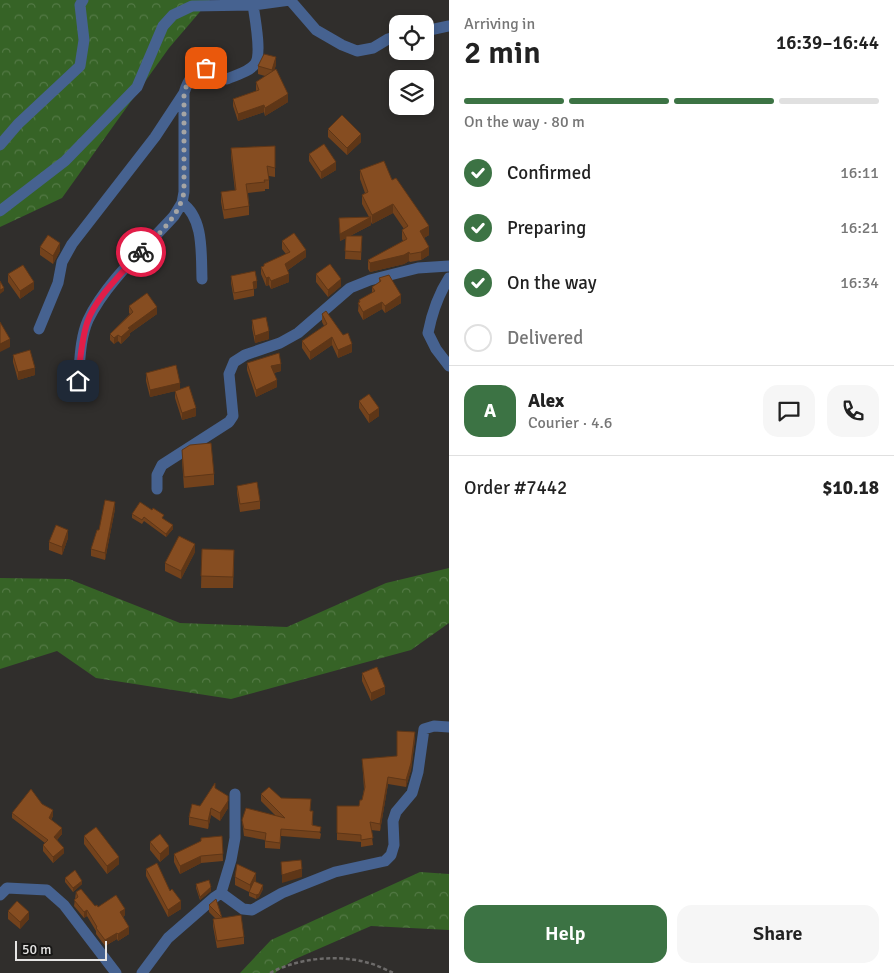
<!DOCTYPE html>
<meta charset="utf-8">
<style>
:root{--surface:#fff;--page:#f6f6f6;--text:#222;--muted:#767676;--line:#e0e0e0;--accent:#3c7344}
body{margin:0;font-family:Signika,sans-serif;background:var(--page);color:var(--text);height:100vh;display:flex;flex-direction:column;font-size:19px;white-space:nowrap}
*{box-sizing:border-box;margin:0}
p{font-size:16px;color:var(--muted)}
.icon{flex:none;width:28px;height:28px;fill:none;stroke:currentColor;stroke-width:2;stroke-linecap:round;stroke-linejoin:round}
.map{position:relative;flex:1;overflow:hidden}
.drawer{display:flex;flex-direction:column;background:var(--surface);width:445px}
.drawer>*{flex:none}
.controls{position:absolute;left:389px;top:15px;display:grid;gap:10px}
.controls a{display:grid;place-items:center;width:45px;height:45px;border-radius:10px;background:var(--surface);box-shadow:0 2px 8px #0003;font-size:25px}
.scale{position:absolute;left:15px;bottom:12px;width:92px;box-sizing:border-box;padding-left:5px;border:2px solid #e6e5e4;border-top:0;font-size:14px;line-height:18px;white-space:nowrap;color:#e6e5e4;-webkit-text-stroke:4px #171615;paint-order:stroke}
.pin{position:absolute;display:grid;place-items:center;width:42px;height:42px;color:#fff;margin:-21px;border-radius:10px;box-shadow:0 2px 8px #0006}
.courier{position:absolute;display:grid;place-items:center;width:50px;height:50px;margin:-25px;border:4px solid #e11d48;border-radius:50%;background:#fff;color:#222;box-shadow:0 1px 6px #0007}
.summary em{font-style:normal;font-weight:600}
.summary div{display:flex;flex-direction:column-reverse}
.summary{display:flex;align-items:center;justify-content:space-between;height:85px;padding:0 15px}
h1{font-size:32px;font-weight:600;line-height:38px}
.bar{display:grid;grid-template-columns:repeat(4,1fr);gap:8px 5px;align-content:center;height:60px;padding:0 15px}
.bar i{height:6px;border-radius:4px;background:var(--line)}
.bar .current{background:var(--accent)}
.bar p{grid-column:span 4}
.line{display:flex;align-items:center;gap:12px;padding:0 15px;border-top:1px solid var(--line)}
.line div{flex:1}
.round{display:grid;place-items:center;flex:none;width:52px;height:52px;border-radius:15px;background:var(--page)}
ol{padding:0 15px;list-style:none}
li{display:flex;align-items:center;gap:15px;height:55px}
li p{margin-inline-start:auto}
li .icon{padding:5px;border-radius:50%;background:var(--accent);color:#fff;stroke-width:4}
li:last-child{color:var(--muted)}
li i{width:28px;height:28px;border:2px solid var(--line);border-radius:50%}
.cta{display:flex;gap:10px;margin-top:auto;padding:10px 15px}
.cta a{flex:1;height:58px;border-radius:15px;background:var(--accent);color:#fff;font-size:20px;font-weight:600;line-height:58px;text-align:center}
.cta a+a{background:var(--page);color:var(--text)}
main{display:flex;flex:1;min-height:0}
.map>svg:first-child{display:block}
.forest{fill:url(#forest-crowns)}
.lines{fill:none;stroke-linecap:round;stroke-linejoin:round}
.path{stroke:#6d6b6a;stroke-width:2.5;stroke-dasharray:4 2.5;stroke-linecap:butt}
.street{stroke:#466290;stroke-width:11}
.wall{fill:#73421c}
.shaded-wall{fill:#5e3617}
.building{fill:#864d21;stroke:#5e3617}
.done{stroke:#a6a5a4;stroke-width:5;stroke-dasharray:0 9}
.route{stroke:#e11d48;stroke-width:6}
</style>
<main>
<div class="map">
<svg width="449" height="973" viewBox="0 0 449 973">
<defs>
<pattern id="forest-crowns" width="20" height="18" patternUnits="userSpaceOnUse" patternTransform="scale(1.25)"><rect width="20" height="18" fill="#366326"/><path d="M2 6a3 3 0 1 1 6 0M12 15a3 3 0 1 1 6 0" fill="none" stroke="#537945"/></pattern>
</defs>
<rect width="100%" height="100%" fill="#302e2c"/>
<!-- forest -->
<path class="forest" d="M 0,0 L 210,0 L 169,48 L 62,198 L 0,227 Z
M 449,568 L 449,623 L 411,650 L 231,699 L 96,678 L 57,651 L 0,669 L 0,578 L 69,579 L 180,623 L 287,627 L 386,583 Z
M 420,872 L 449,874 L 449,930 L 371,926 L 293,960 L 275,973 L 240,973 L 271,940 Z"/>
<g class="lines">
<!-- path -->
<path class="path" d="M 270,973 C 298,958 338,954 369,963 C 377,965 386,970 394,973"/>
<!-- street -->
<path class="street" d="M 290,0 L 316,30 L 342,45 L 357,51 L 373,48 L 388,39 L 398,36
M 425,31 L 449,26
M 0,145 L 18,124 L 80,66 L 84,40 L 80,5 L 83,0
M 182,203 C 204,218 201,254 202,279
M 0,211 L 65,161 L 137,87 L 163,26 L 173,15 L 192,6 L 253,5 L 290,0
M 449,278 C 438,295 432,313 428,333 L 436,349 L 449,366
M 39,329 L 58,283 L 62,262 L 72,244 L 155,137 L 184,93
M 78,381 C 80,361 80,338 88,320 C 106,282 146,247 174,216 L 182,203 L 184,192 L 184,93 C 188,80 192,74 206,68 L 219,76 L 227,79 C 236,75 249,72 255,64 C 262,55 255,18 253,5
M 157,489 L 157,475 L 162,465 L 229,422 L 233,416 L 229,374 L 234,362 L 245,355 L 280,343 L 298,333 L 350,288 L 370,280 L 418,268 L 449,266
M 221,893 L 231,860 L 235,838 L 235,794
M 0,895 L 7,888 L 47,890 L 64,905 L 116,973
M 142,973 L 168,938 L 215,897 L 221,893 L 243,909 L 252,910 L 282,893 L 335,872 L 385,861 L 391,855 L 394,845 L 393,821 L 396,812 L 412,793 L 418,772 L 424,729 L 434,726 L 449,727"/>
</g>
<!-- wall -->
<path class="wall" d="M 276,65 L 274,70 L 288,102 L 265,116 L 264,112 L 238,121 L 233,106 L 233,99 L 256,91 L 256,82 L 265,76 L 258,74 L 258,66 Z
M 328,129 L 361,142 L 347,155 L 328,137 Z
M 275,146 L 275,177 L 269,176 L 269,189 L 265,189 L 265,191 L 248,193 L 249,206 L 249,215 L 224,219 L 221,202 L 221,192 L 235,191 L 231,157 L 231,148 Z
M 309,154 L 336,170 L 321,179 L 309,161 Z
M 360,170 L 392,180 L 429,235 L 424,238 L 429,255 L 421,260 L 410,262 L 409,261 L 404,264 L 370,272 L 368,269 L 368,260 L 403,241 L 402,239 L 402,230 L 404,229 L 393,213 L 372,224 L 371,222 L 371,225 L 350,236 L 362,236 L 361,260 L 345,259 L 346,238 L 340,241 L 339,218 L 369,217 L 362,204 L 362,195 L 365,193 L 360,179 Z
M 282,241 L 306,257 L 288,270 L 289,282 L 271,289 L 269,285 L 266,286 L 261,274 L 261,267 L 264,266 L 264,264 L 286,254 L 282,249 Z
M 40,247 L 60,251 L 53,264 L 40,255 Z
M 8,274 L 34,289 L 20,299 L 8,282 Z
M 316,274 L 341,286 L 328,297 L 316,282 Z
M 231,276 L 257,288 L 254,289 L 254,296 L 234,300 L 231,283 Z
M 379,278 L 401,303 L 385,313 L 382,309 L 363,320 L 358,311 L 359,300 L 372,293 L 372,287 L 379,283 Z
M 129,306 L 157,314 L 130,333 L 130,335 L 121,344 L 118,341 L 114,344 L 110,340 L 110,334 L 130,314 L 129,313 Z
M 322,314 L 343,335 L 352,352 L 338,358 L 332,345 L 310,360 L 302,348 L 302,341 L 324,326 L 322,322 Z
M 252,320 L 269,339 L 255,343 L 252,328 Z
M 13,355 L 35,375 L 18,380 L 13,362 Z
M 247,363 L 281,371 L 274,373 L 277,387 L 256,397 L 247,370 Z
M 146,373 L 180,389 L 196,416 L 182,420 L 175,398 L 175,391 L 150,397 L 146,381 Z
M 359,401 L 379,416 L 369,423 L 359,408 Z
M 182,450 L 214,474 L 214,485 L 184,488 L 182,461 Z
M 237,486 L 260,501 L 260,509 L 240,512 L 237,493 Z
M 115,509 L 105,560 L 91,556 L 91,549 L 99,530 Z
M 132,514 L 164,519 L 173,529 L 166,537 L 144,521 L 142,524 L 132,518 Z
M 68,538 L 62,555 L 49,550 L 49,542 Z
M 202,549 L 234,561 L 233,588 L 201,588 Z
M 195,552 L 181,579 L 165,571 L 165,563 Z
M 362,673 L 385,694 L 371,701 L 362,681 Z
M 415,739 L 411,770 L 406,787 L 388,784 L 380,831 L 371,830 L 373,845 L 361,847 L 361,842 L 337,840 L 337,806 L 359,806 L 362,800 L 364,789 L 362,759 L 397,756 Z
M 215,788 L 228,801 L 228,808 L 220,821 L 211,815 L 208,829 L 189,825 L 189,817 L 200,806 Z
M 261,794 L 281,798 L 311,811 L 313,825 L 321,834 L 320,839 L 281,836 L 280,849 L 265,848 L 265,840 L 244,836 L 242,820 L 276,816 L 261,801 Z
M 42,804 L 53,816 L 51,820 L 62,834 L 57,840 L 64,853 L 53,863 L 43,851 L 43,845 L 45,843 L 12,818 L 12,813 Z
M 84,836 L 119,864 L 107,874 L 84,844 Z
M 222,836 L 223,861 L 201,863 L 180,874 L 174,862 L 174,854 Z
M 150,842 L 169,854 L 160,862 L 150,850 Z
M 146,869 L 170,891 L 181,909 L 168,917 L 146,876 Z
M 235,877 L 256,881 L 256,882 L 263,889 L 259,897 L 256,899 L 249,896 L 249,892 L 235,885 Z
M 65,878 L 82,884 L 73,892 L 65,882 Z
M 196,884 L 211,891 L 200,900 L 196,888 Z
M 76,892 L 95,906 L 125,915 L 123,917 L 129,934 L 118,941 L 117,939 L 105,946 L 96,934 L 96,931 L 87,916 L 84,918 L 74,906 Z
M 209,905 L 222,918 L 244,937 L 244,944 L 217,948 L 213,926 L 213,919 L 216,919 L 209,912 Z
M 8,911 L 29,919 L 20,929 L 8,919 Z"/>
<!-- shaded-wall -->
<path class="shaded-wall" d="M 276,57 L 276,65 L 272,78 L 272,70 Z
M 288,94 L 288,102 L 265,116 L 265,108 Z
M 264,105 L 264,112 L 238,121 L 238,114 Z
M 361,134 L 361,142 L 347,155 L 347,148 Z
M 336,162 L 336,170 L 321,179 L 321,172 Z
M 393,204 L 393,213 L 372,224 L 372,215 Z
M 371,217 L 371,225 L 340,241 L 340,234 Z
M 429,226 L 429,235 L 420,240 L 420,231 Z
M 60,243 L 60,251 L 53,264 L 53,256 Z
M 429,247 L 429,255 L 421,260 L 421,252 Z
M 306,250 L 306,257 L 285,272 L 285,264 Z
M 409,252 L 409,261 L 404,264 L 370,272 L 370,263 Z
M 289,274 L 289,282 L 271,289 L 271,281 Z
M 269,277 L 269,285 L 266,286 L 266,278 Z
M 341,279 L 341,286 L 328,297 L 328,290 Z
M 257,281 L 257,288 L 254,289 L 253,282 Z
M 34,282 L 34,289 L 20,299 L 20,291 Z
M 4,288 L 4,291 L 0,294 L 0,290 Z
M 401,295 L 401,303 L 385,313 L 385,306 Z
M 382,302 L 382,309 L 363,320 L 363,312 Z
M 157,307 L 157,314 L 130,333 L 130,335 L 121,344 L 121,337 L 128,328 Z
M 269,331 L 269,339 L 255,343 L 255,336 Z
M 118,335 L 118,341 L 114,344 L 114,338 Z
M 332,337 L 332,345 L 310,360 L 310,352 Z
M 10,339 L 10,347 L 0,352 L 0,344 Z
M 352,344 L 352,352 L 338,358 L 338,350 Z
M 281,364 L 281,371 L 271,373 L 271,366 Z
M 35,368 L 35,375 L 18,380 L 18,372 Z
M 277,380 L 277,387 L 256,397 L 256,390 Z
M 180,383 L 180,390 L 150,397 L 150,390 Z
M 196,408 L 196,416 L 182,420 L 182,413 Z
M 379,408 L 379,416 L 369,423 L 369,415 Z
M 115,502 L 115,509 L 105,560 L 105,553 Z
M 173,525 L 173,529 L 166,537 L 166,534 Z
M 68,530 L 68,538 L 62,555 L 62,547 Z
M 195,544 L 195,552 L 181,579 L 181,571 Z
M 385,687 L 385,694 L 371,701 L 371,693 Z
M 415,732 L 415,739 L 411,770 L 406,787 L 406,780 Z
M 388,777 L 388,784 L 380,831 L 380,824 Z
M 228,801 L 228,808 L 220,821 L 220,813 Z
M 211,808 L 211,815 L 208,829 L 208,821 Z
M 53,810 L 53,816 L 49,823 L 49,818 Z
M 62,828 L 62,834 L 54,843 L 54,837 Z
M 169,846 L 169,854 L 160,862 L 160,854 Z
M 64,848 L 64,853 L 53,863 L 53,857 Z
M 201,856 L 201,863 L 180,874 L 180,866 Z
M 119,857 L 119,864 L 107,874 L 107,866 Z
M 302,869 L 302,877 L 282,883 L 282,875 Z
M 256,873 L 256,881 L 250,892 L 250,885 Z
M 82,881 L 82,884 L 73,892 L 73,888 Z
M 263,885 L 263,889 L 259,897 L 256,899 L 256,895 Z
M 211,887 L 211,891 L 200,900 L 200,897 Z
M 181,901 L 181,909 L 168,917 L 168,910 Z
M 125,909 L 125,915 L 120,919 L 120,912 Z
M 87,910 L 87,916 L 84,918 L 84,912 Z
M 29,912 L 29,919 L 20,929 L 20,922 Z
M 129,927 L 129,934 L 118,941 L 118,934 Z
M 117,933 L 117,939 L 105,946 L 105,940 Z"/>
<!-- building -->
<path class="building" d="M 264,54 L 276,57 L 272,70 L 258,66 Z
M 276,69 L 288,94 L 265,108 L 264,105 L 238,114 L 233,99 L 259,90 L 256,82 Z
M 342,115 L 361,134 L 347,148 L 328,129 Z
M 324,144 L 336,162 L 321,172 L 309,154 Z
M 275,146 L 275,168 L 267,166 L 269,180 L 264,180 L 265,182 L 246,184 L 249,206 L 224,210 L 221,192 L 236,190 L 231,148 Z
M 384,161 L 392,180 L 396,178 L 423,217 L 429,226 L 420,231 L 429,247 L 421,252 L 410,254 L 409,252 L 404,255 L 370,263 L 368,260 L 407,239 L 402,230 L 408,226 L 393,204 L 372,215 L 362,195 L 368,192 L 360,170 Z
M 371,217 L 340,234 L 339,218 Z
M 294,233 L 306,250 L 285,264 L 289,274 L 271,281 L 269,277 L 266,278 L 261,267 L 264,266 L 264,264 L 290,252 L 282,241 Z
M 48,235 L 60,243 L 53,256 L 40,247 Z
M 346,236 L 362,236 L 361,252 L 345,251 Z
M 330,264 L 341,279 L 328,290 L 316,274 Z
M 23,265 L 34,282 L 20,291 L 8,274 Z
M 255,271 L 257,281 L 253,282 L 254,289 L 234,293 L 231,276 Z
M 389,275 L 401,295 L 385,306 L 382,302 L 363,312 L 358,303 L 360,302 L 359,300 L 375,291 L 372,287 L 381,281 L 379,278 Z
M 0,281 L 4,288 L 0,290 Z
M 147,293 L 157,307 L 128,328 L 130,329 L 121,337 L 118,335 L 114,338 L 110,334 L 133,312 L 129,306 Z
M 326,311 L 343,335 L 348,333 L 352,344 L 338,350 L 332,337 L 310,352 L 302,341 L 327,324 L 322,314 Z
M 266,317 L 269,331 L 255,336 L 252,320 Z
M 0,322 L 10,339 L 0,344 Z
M 30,350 L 35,368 L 18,372 L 13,355 Z
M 279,353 L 281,364 L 271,366 L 277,380 L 256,390 L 247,363 Z
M 176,365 L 180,383 L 150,390 L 146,373 Z
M 189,386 L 196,408 L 182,413 L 175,391 Z
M 369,394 L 379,408 L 369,415 L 359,401 Z
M 211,443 L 214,474 L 184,477 L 182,450 L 190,445 Z
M 257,482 L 260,501 L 240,504 L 237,486 Z
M 105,500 L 115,502 L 105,553 L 91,549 L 97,530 L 99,530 Z
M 140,502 L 152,510 L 153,508 L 164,515 L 162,518 L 173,525 L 166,534 L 144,517 L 142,520 L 132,514 Z
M 56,525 L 68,530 L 62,547 L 49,542 Z
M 179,536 L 195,544 L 181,571 L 165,563 Z
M 202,549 L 234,550 L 233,577 L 201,576 Z
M 377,667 L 385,687 L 371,693 L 362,673 Z
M 397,731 L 415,732 L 411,763 L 406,780 L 388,777 L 380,824 L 370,822 L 373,838 L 361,840 L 361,835 L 337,833 L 337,806 L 359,806 L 360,800 L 362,800 L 365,787 L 362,759 L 397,756 Z
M 215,783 L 215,788 L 228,796 L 228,801 L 220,813 L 211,808 L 208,821 L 189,817 L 192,804 L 200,806 Z
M 269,787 L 281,798 L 311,799 L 310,811 L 313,811 L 312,825 L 321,827 L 320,832 L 281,829 L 280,843 L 265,841 L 266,833 L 244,829 L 242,820 L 246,808 L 285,818 L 261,794 Z
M 31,789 L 42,804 L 53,810 L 49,818 L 62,828 L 54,837 L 64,848 L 53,857 L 43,845 L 48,840 L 12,813 Z
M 96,827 L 119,857 L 107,866 L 84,836 Z
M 160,834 L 169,846 L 160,854 L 150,842 Z
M 222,836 L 223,854 L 201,856 L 180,866 L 174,854 L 201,841 L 201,838 Z
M 301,860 L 302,869 L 282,875 L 281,862 Z
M 157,863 L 170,891 L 172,889 L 181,901 L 168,910 L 146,869 Z
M 237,864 L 256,873 L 250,885 L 235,877 Z
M 75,870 L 82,881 L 73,888 L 65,878 Z
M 209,880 L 211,887 L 200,897 L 196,884 Z
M 254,881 L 263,885 L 259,894 L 256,895 L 249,892 Z
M 81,889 L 95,906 L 97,905 L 98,907 L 116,895 L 125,909 L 120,912 L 129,927 L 118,934 L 117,933 L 105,940 L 96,928 L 97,927 L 87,910 L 84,912 L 74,900 L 78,897 L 76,892 Z
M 216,899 L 222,918 L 241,915 L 244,937 L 217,941 L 213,919 L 222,918 L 209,905 Z
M 17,901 L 29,912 L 20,922 L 8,911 Z"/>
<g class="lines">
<!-- done -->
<path class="done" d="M 141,252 C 158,234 179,217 184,192 L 184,93 C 188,80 193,73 206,68"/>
<!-- route -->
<path class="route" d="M 78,381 C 80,361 81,342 87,323 C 95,298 123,272 141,252"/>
</g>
</svg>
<div class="controls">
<a><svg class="icon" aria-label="locate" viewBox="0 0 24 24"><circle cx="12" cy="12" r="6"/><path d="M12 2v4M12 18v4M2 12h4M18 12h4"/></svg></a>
<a><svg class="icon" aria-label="layers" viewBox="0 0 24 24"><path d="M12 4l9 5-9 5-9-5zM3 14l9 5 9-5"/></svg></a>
</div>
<div class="scale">50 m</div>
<div class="pin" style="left:206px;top:68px;background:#ea580c"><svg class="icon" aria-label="bag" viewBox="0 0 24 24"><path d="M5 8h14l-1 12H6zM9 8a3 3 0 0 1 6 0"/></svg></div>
<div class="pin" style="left:78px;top:381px;background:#1f2937"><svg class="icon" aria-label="home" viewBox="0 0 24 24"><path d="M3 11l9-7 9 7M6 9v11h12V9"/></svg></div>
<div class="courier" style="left:141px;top:252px"><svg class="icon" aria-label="bike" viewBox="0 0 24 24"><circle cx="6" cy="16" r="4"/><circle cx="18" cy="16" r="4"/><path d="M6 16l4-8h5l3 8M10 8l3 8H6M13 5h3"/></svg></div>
</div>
<section class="drawer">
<div class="summary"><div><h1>2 min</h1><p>Arriving in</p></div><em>16:39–16:44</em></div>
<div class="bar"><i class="current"></i><i class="current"></i><i class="current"></i><i></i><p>On the way · 80 m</p></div>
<ol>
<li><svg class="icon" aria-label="check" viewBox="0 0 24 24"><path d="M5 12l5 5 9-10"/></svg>Confirmed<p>16:11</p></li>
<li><svg class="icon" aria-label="check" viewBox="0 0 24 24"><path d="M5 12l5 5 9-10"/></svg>Preparing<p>16:21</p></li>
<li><svg class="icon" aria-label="check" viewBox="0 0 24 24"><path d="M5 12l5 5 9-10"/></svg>On the way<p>16:34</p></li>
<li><i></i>Delivered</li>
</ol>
<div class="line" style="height:90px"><b class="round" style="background:var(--accent);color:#fff">A</b><div><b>Alex</b><p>Courier · 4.6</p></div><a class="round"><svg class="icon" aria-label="chat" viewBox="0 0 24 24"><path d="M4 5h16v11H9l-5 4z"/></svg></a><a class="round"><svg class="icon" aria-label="phone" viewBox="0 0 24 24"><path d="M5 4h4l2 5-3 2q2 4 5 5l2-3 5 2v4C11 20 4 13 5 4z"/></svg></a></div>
<div class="line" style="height:65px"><div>Order #7442</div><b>$10.18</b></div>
<div class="cta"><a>Help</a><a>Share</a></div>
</section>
</main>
